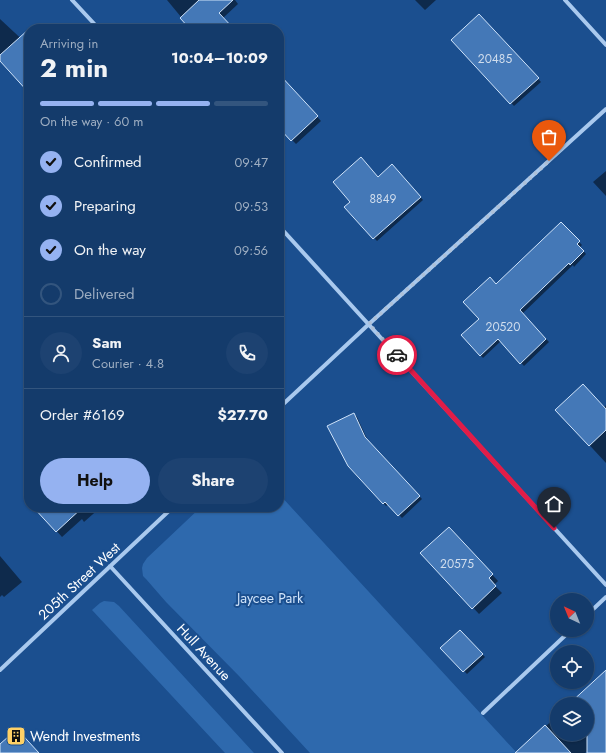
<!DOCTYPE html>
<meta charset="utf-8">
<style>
:root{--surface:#143b6b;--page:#1d4271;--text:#f1f3f6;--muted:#9dadc1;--line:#33557e;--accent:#95b2f1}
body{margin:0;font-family:Jost,sans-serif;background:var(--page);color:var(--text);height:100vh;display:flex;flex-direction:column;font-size:15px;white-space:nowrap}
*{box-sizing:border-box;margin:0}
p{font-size:13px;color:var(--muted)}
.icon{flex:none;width:22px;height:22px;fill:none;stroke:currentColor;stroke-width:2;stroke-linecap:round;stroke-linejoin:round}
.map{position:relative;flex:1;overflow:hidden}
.sheet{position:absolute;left:24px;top:24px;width:260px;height:488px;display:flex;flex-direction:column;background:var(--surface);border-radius:16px;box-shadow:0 1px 3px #0004,0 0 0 1px var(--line)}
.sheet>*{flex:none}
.needle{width:26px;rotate:317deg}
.tools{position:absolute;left:550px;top:593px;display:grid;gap:8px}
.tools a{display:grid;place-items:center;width:44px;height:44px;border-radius:50%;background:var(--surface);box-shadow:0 1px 3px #0004,0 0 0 1px var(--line);font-size:20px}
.pin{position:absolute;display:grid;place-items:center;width:34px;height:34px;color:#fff;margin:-41px -17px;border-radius:50% 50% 50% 0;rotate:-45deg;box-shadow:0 0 4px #0007}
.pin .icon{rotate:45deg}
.courier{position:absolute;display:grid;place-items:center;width:40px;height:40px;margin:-20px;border:3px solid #e11d48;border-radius:50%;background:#fff;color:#222;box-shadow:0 1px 5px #0007}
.headline em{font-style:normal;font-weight:700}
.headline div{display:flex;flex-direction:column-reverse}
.headline{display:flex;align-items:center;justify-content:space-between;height:68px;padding:0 16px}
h1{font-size:26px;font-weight:700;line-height:30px}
.bar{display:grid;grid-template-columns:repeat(4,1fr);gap:6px 4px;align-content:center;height:48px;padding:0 16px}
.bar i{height:5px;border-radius:3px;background:var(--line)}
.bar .selected{background:var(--accent)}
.bar p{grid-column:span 4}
.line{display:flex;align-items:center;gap:10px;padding:0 16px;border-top:1px solid var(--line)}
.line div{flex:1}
.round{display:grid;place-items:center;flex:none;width:42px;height:42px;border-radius:21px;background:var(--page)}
ol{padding:0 16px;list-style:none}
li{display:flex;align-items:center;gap:12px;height:44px}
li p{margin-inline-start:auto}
li .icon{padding:4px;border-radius:50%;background:var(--accent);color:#111;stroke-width:4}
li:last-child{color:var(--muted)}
li i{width:22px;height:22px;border:2px solid var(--line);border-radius:50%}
.cta{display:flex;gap:8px;margin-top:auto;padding:8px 16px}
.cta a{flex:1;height:46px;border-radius:24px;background:var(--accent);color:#111;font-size:16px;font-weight:700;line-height:46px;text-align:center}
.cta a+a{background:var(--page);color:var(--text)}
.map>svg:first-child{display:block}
.green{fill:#2e69ad}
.shadow{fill:#0007}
.building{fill:#4478b7;stroke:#cfe3fa}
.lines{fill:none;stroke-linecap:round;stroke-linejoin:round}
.minor{stroke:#a9c9ee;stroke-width:4}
.done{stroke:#afc1d8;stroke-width:4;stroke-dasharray:0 7.2}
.route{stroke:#e11d48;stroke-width:5}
.labels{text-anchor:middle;stroke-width:4;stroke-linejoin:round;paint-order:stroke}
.number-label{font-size:12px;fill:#d0dded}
.street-label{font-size:14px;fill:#fff;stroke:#1b4f8f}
.park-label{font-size:14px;fill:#cfe3fa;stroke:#1b4f8f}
.poi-label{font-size:14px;fill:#fff;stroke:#1b4f8f;text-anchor:start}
</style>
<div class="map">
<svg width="606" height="753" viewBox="0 0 606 753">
<rect width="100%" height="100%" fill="#1b4f8f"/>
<!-- green -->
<path class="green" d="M 279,494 L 517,753 L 310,753 L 239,676 L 166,602 L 146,579 L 143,576 L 142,568 L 143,564 L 147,558 L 201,507 L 279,507 Z
M 104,601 L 114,602 L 119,606 L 254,753 L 225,753 L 92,610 L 100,603 Z"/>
<!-- shadow -->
<path class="shadow" d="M 167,0 L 235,0 L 238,4 L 223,18 L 233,29 L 191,29 Z
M 415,0 L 436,0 L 425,10 Z
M 479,15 L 541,82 L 514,106 L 453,40 Z
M 0,19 L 29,46 L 29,92 L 0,60 Z
M 279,81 L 287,84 L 321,121 L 296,144 L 279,127 Z
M 392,165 L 423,200 L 377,241 L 345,207 Z
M 606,171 L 606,196 L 593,182 Z
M 561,223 L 582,245 L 580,247 L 586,254 L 574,267 L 573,265 L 522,314 L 549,342 L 524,366 L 501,341 L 483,358 L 463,336 L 480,319 L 496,286 Z
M 606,405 L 606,463 L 557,410 L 604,408 Z
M 354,414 L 357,417 L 368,441 L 422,499 L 402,518 L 389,504 L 386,506 L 349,465 Z
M 29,490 L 29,501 L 24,495 Z
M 35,507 L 101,507 L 84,522 L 82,519 L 62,537 Z
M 455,534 L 498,581 L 494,585 L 502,593 L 479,614 L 422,553 Z
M 0,556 L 22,582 L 4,597 L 2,595 L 0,597 Z
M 460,631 L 485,657 L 467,674 L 442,648 Z
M 606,681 L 606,739 L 603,736 L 585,753 L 532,753 L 525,745 L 557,716 L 557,734 L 587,734 L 587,704 L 571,704 Z"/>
<!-- building -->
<path class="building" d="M 199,0 L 233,0 L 219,13 L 234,29 L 190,29 L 180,18 Z
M 479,14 L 539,78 L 510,104 L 451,40 Z
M 29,29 L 29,93 L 0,61 L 0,55 Z
M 279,74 L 318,116 L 291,141 L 279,128 Z
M 361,157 L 378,177 L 392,164 L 421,197 L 373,239 L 344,207 L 350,202 L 333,182 Z
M 561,222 L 580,241 L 577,244 L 584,251 L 570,265 L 569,263 L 520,310 L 546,339 L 520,364 L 498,339 L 480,356 L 461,335 L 479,319 L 463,302 L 490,277 L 496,284 Z
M 583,384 L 606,409 L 606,430 L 589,446 L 555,410 Z
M 354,413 L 365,437 L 420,496 L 398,516 L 385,502 L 383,504 L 348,466 L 327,426 Z
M 33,507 L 83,507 L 56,532 Z
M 449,527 L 493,574 L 489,578 L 496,586 L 472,609 L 420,553 Z
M 460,630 L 483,654 L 463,672 L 440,648 Z
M 606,670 L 606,753 L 587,753 L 587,704 L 569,704 Z
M 545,725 L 571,753 L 515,753 Z
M 17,729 L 39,753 L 0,753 L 0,744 Z"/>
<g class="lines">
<!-- minor -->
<path class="minor" d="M 72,0 L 99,29
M 565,0 L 606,45
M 279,226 L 606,585
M 279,408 L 369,324 L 606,109
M 110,566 L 282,753
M 587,615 L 606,597
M 0,670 L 173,507
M 483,713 L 571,630"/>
</g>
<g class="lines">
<!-- done -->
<path class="done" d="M 397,355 L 369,324 L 549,161"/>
<!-- route -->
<path class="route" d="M 397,355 L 554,528"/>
</g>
<!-- icons -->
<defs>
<g id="building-square" transform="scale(1)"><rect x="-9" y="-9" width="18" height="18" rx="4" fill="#ffd166" stroke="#1b4f8f"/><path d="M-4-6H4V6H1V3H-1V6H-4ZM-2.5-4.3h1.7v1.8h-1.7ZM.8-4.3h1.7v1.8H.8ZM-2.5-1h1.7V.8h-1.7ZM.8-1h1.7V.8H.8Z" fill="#111"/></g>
</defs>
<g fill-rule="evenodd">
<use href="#building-square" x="16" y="736"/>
</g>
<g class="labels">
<!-- number labels -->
<g class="number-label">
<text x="495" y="63">20485</text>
<text x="383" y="203">8849</text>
<text x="503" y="331">20520</text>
<text x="457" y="568">20575</text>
</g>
<!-- street labels -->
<g class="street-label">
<text transform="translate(79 581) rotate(-43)" y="5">205th Street West</text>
<text transform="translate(204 652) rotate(47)" y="5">Hull Avenue</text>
</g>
<!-- park labels -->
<g class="park-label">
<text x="270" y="603">Jaycee Park</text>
</g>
<!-- poi labels -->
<g class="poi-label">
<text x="30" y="741">Wendt Investments</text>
</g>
</g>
</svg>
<div class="tools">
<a><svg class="needle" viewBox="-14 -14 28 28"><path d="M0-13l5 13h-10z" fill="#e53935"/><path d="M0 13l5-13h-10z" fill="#9dadc1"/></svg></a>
<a><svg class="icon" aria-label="locate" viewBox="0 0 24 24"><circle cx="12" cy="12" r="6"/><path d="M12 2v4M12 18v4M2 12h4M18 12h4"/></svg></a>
<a><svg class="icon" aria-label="layers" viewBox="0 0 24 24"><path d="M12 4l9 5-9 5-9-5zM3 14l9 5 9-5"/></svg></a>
</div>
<div class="pin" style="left:549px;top:161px;background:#ea580c"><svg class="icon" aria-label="bag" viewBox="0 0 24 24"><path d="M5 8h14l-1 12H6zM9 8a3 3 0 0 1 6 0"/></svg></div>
<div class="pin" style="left:554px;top:528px;background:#1f2937"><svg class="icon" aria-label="home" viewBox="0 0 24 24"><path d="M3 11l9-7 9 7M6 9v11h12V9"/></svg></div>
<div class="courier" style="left:397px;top:355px"><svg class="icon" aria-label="car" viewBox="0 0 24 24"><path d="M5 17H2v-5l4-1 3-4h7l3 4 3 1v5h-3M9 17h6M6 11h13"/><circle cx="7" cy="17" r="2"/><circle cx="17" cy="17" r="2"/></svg></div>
<section class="sheet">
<div class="headline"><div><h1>2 min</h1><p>Arriving in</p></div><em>10:04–10:09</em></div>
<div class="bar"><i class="selected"></i><i class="selected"></i><i class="selected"></i><i></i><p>On the way · 60 m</p></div>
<ol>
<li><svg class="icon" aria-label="check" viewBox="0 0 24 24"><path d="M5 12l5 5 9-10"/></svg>Confirmed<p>09:47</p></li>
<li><svg class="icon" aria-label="check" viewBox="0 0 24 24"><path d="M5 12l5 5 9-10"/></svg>Preparing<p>09:53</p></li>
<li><svg class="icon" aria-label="check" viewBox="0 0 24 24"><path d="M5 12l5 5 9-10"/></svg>On the way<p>09:56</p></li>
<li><i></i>Delivered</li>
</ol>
<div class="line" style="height:72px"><a class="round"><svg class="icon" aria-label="person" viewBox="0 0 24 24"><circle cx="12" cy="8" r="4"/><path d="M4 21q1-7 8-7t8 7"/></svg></a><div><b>Sam</b><p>Courier · 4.8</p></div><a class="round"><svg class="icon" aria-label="phone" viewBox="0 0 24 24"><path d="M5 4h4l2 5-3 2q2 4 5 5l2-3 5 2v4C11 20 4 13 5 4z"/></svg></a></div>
<div class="line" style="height:52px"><div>Order #6169</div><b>$27.70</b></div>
<div class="cta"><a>Help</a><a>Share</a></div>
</section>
</div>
